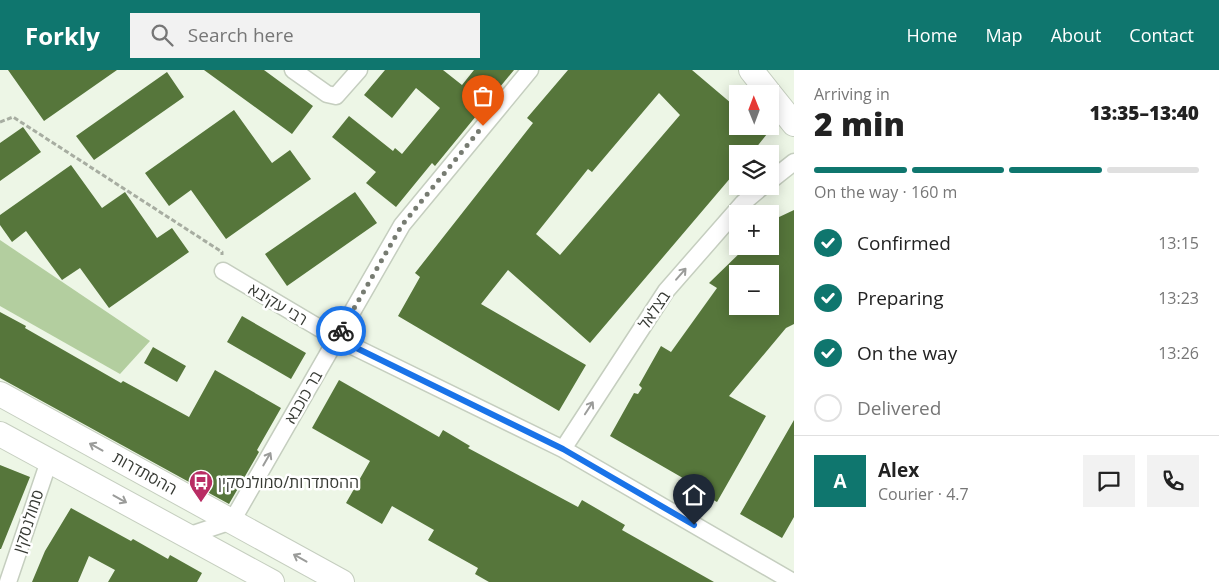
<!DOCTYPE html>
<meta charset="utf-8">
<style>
:root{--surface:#fff;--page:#f2f2f2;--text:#222;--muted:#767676;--line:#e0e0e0;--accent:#0f766e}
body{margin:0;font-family:"Open Sans",Heebo,sans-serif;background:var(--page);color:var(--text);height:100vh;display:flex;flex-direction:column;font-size:19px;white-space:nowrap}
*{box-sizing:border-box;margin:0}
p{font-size:16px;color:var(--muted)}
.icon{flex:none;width:28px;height:28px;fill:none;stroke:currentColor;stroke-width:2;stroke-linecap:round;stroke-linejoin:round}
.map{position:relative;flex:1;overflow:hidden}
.panel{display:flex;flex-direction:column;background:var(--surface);width:425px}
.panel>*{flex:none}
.needle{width:32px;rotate:359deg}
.controls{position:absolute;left:729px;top:15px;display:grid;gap:10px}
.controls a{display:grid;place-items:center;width:50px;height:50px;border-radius:0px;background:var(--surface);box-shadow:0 2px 12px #0003;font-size:25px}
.pin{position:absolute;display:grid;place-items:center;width:42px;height:42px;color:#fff;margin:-51px -21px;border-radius:50% 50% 50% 0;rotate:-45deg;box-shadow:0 0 5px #0007}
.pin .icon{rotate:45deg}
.courier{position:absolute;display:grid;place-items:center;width:50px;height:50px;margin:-25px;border:4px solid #1a73e8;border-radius:50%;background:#fff;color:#222;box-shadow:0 1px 6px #0007}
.headline em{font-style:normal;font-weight:800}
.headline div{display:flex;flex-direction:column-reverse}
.headline{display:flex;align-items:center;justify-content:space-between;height:85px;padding:0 20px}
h1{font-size:32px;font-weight:800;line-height:38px}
.bar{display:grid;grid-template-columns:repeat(4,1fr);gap:8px 5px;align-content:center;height:60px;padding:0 20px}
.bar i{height:6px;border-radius:4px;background:var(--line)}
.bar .on{background:var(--accent)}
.bar p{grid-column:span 4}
.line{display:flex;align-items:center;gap:12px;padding:0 20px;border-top:1px solid var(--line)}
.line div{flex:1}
.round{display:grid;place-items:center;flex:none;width:52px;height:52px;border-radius:0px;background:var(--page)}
ol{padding:0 20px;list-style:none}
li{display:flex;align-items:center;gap:15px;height:55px}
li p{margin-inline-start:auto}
li .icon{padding:5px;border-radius:50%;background:var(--accent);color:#fff;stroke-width:4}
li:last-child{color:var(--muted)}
li i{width:28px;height:28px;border:2px solid var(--line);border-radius:50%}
header{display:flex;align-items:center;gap:30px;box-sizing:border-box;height:70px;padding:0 25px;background:var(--accent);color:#fff}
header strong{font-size:24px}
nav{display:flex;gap:28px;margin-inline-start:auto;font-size:18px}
.search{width:350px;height:45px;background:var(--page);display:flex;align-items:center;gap:12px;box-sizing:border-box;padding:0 18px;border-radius:0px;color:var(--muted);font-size:19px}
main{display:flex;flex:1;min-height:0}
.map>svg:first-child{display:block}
.park{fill:#b3ce9f}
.building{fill:#56763b;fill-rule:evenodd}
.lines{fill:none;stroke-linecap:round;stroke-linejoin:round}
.street-casing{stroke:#c5cebf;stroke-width:19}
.secondary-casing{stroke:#c5cebf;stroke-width:26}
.path{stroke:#a7ada1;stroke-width:3;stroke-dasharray:5 2.5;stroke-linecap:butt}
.street{stroke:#fff;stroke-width:16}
.secondary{stroke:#fff;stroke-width:24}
.oneway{stroke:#9b9c9a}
.done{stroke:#777c72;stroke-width:5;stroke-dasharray:0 9}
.route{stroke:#1a73e8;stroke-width:6}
.labels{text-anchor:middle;stroke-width:5;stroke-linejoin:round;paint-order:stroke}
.street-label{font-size:16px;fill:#373a34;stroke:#fff}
.poi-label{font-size:16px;fill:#373a34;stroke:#fff;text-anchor:start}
</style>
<header>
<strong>Forkly</strong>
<div class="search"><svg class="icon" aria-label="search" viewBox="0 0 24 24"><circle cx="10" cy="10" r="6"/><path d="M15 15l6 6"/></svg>Search here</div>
<nav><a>Home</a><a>Map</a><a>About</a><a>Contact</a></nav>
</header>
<main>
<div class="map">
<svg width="794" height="512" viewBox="0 0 794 512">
<rect width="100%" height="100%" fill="#edf6e6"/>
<!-- park -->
<path class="park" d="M 0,170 L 150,271 L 120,304 L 0,236 Z"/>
<!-- building -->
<path class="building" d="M 8,0 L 117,0 L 44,51 Z
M 204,0 L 264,0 L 313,36 L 292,64 Z
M 385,0 L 443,0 L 462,15 L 474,0 L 514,0 L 435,96 L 432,93 L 396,137 L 366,113 L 376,102 L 332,67 L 349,46 L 393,81 L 395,78 L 402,84 L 440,38 L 416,18 L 392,48 L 364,25 Z
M 568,0 L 692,0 L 738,39 L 738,56 L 758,56 L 767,64 L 751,84 L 738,84 L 738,99 L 590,273 L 508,200 L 481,234 L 586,295 L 559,341 L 398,246 L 420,207 L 415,203 L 533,53 L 527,48 ZM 659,23 L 680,45 L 560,185 L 536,164 L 588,99 L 592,102 Z
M 167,2 L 184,27 L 94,90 L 76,66 Z
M 234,40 L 272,93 L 290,80 L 311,109 L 226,169 L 191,120 L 169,136 L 145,103 Z
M 23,57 L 41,82 L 0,111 L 0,73 Z
M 71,95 L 102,138 L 125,122 L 157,168 L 172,158 L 189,182 L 109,238 L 80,198 L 62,210 L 26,161 L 12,172 L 0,155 L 0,145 Z
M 355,122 L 377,153 L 287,216 L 265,184 Z
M 794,140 L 794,254 L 786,258 L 729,326 L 766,346 L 717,432 L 693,419 L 695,415 L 610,366 L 634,323 L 638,324 L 642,318 L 639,315 L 661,276 L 671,282 L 717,218 L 709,213 L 747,176 L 770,176 L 770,154 L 777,148 ZM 738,204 L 770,204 L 770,236 L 738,236 Z
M 0,242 L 26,256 L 25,258 L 121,313 L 123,311 L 189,347 L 215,300 L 281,338 L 257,380 L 259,382 L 229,434 L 0,308 Z
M 242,246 L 306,283 L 291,309 L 227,272 Z
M 153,277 L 186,296 L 177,312 L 144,293 Z
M 339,310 L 439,367 L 443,360 L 470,376 L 468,378 L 578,437 L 582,430 L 625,455 L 622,460 L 714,512 L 489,512 L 475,504 L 478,498 L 428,470 L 434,460 L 392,436 L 382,454 L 346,433 L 370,391 L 312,358 Z
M 794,350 L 794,447 L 782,468 L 740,444 Z
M 0,395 L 30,407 L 1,479 L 0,479 Z
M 71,438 L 131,471 L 133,469 L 168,489 L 170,485 L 202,503 L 197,512 L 108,512 L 115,500 L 89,486 L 78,512 L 32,512 L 45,481 Z"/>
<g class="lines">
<!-- street casing -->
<g class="street-casing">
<path id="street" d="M 293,0 L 327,24 L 336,26 L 359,0
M 770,111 L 794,92
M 223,201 L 336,268 L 563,379 L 793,512
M 563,379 L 666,221 L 743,133 L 763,116
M 187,466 L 232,451 L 402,155 L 530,0
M 8,512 L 49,391"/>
</g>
<!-- secondary casing -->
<g class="secondary-casing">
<path id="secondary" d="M 751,0 L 770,24
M 770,24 L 794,54
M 0,324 L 342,512
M 0,364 L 272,512"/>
</g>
<!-- path -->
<path class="path" d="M 0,52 L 13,47 L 222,182 L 222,185"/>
<!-- street -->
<use href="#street" class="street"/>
<!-- secondary -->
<use href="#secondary" class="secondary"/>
</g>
<!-- one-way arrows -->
<defs><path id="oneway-shaft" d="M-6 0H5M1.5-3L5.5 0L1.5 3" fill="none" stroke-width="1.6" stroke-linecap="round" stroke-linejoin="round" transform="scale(1.25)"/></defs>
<g class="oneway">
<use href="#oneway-shaft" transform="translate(681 204) rotate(-49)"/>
<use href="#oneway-shaft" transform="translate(589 338) rotate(-57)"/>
<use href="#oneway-shaft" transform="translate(96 377) rotate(-151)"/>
<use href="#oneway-shaft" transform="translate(267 389) rotate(-60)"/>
<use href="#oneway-shaft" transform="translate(120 429) rotate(29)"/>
<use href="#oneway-shaft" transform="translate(300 488) rotate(-151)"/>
</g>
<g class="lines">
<!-- done -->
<path class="done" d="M 341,261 L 402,155 L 483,56"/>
<!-- route -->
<path class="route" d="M 341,261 L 336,268 L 563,379 L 694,455"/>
</g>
<!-- icons -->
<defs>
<g id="bus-pin" transform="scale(1.25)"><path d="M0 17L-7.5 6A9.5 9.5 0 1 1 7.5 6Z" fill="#b92d64" stroke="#fff"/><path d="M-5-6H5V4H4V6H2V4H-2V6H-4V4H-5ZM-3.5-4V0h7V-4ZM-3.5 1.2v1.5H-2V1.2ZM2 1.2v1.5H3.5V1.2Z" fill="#fff"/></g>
</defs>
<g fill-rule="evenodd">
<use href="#bus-pin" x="201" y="412"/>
</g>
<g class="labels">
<!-- street labels -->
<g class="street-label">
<text transform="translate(278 234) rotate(31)" y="6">רבי עקיבא</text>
<text transform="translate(654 240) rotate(-56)" y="6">בצלאל</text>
<text transform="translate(303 327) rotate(-60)" y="6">בר כוכבא</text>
<text transform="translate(145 403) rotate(29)" y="6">ההסתדרות</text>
<text transform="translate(28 451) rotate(-72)" y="6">סמולנסקין</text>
</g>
<!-- poi labels -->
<g class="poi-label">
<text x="218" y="418">ההסתדרות/סמולנסקין</text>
</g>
</g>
</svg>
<div class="controls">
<a><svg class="needle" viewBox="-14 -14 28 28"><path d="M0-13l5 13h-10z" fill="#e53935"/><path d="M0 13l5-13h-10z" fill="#767676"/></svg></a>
<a><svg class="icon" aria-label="layers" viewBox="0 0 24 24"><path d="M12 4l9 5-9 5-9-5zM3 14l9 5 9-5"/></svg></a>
<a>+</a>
<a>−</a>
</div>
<div class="pin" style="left:483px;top:56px;background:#ea580c"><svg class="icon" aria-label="bag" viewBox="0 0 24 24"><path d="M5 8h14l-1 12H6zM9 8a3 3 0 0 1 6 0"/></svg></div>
<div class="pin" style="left:694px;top:455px;background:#1f2937"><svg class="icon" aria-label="home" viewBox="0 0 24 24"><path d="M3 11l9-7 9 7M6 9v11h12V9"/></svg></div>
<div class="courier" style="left:341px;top:261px"><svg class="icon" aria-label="bike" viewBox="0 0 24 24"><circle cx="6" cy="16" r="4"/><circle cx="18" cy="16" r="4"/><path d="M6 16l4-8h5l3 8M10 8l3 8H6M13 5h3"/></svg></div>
</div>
<section class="panel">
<div class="headline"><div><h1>2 min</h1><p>Arriving in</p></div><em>13:35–13:40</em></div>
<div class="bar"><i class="on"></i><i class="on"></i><i class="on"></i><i></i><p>On the way · 160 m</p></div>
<ol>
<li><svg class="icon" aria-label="check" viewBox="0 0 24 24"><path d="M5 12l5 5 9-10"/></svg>Confirmed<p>13:15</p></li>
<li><svg class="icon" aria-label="check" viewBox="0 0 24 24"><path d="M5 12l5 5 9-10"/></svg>Preparing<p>13:23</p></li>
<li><svg class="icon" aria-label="check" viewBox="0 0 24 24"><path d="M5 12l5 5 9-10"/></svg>On the way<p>13:26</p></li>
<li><i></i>Delivered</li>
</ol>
<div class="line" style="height:90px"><b class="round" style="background:var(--accent);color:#fff">A</b><div><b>Alex</b><p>Courier · 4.7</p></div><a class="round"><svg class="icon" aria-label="chat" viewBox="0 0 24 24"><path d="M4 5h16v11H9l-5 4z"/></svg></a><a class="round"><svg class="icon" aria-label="phone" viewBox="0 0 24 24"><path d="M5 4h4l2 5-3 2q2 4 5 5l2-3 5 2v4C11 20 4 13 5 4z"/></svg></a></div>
</section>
</main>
